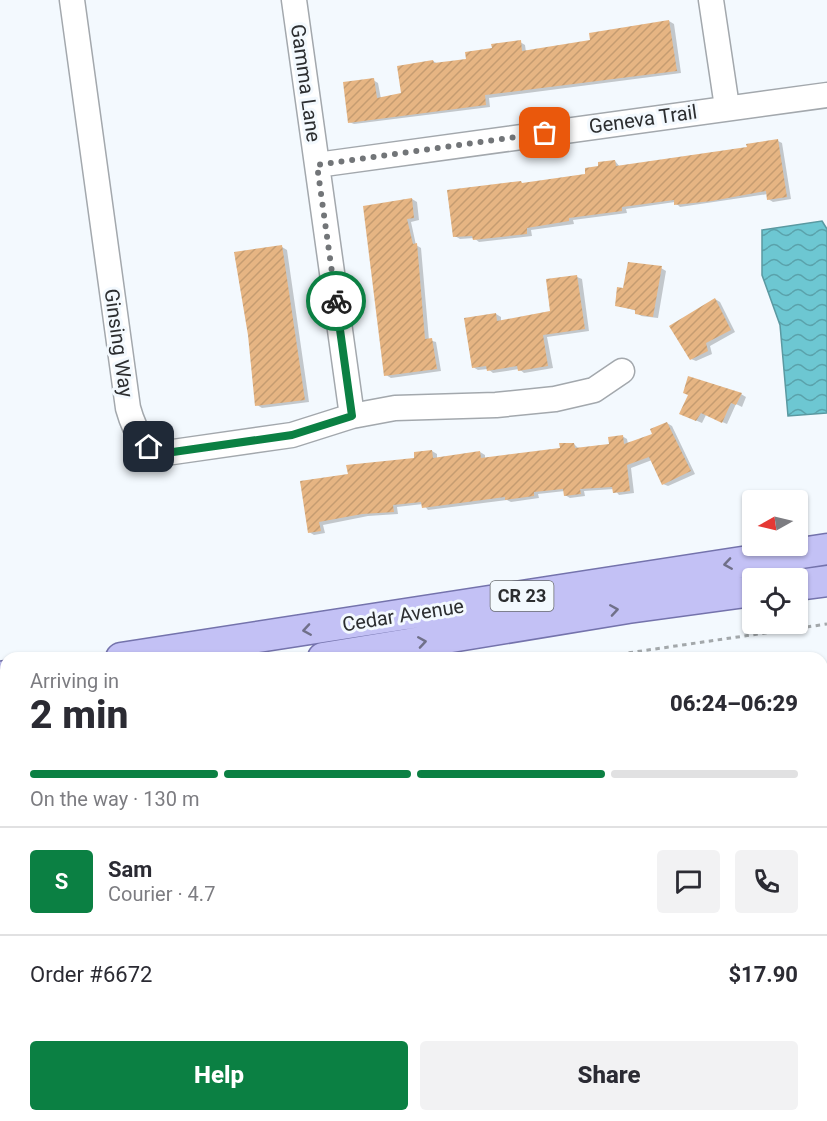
<!DOCTYPE html>
<meta charset="utf-8">
<style>
:root{--surface:#fff;--page:#f2f2f3;--text:#2b2b33;--muted:#7c7c81;--line:#e1e1e2;--accent:#0b8043}
body{margin:0;font-family:Roboto,sans-serif;background:var(--page);color:var(--text);height:100vh;display:flex;flex-direction:column;font-size:22px;white-space:nowrap}
*{box-sizing:border-box;margin:0}
p{font-size:20px;color:var(--muted)}
.icon{flex:none;width:33px;height:33px;fill:none;stroke:currentColor;stroke-width:2;stroke-linecap:round;stroke-linejoin:round}
.map{position:relative;flex:1;overflow:hidden}
.sheet{position:absolute;left:0px;top:652px;width:828px;height:470px;display:flex;flex-direction:column;background:var(--surface);border-radius:18px 18px 0 0;box-shadow:0 2px 4px #0004}
.sheet>*{flex:none}
.needle{width:39px;rotate:262deg}
.fabs{position:absolute;left:742px;top:490px;display:grid;gap:12px}
.fabs a{display:grid;place-items:center;width:66px;height:66px;border-radius:6px;background:var(--surface);box-shadow:0 2px 4px #0004;font-size:30px}
.pin{position:absolute;display:grid;place-items:center;width:51px;height:51px;color:#fff;margin:-26px;border-radius:12px;box-shadow:0 3px 9px #0006}
.courier{position:absolute;display:grid;place-items:center;width:60px;height:60px;margin:-30px;border:4px solid #0b8043;border-radius:50%;background:#fff;color:#222;box-shadow:0 2px 8px #0007}
.headline em{font-style:normal;font-weight:800}
.headline div{display:flex;flex-direction:column-reverse}
.headline{display:flex;align-items:center;justify-content:space-between;height:102px;padding:0 30px}
h1{font-size:39px;font-weight:800;line-height:45px}
.bar{display:grid;grid-template-columns:repeat(4,1fr);gap:9px 6px;align-content:center;height:72px;padding:0 30px}
.bar i{height:8px;border-radius:4px;background:var(--line)}
.bar .on{background:var(--accent)}
.bar p{grid-column:span 4}
.line{display:flex;align-items:center;gap:15px;padding:0 30px;border-top:2px solid var(--line)}
.line div{flex:1}
.round{display:grid;place-items:center;flex:none;width:63px;height:63px;border-radius:6px;background:var(--page)}
.action{display:flex;gap:12px;margin-top:auto;padding:12px 30px}
.action a{flex:1;height:69px;border-radius:6px;background:var(--accent);color:#fff;font-size:24px;font-weight:800;line-height:69px;text-align:center}
.action a+a{background:var(--page);color:var(--text)}
.map>svg:first-child{display:block}
.water{fill:url(#water-waves);stroke:#5a99a1;stroke-width:1.5}
.shadow{fill:#0003}
.building{fill:url(#building-hatch)}
.lines{fill:none;stroke-linecap:round;stroke-linejoin:round}
.minor-casing{stroke:#a3a8ad;stroke-width:27}
.major-casing{stroke:#7473ac;stroke-width:33}
.path{stroke:#a3a8ab;stroke-width:3;stroke-dasharray:4.5 4.5;stroke-linecap:butt}
.minor{stroke:#fff;stroke-width:24}
.major{stroke:#c3c1f5;stroke-width:30}
.oneway{stroke:#707089}
.done{stroke:#727578;stroke-width:6;stroke-dasharray:0 10.8}
.route{stroke:#0b8043;stroke-width:8}
.labels{text-anchor:middle;stroke-width:6;stroke-linejoin:round;paint-order:stroke}
.shield{fill:#f3f9fe;stroke:#686b6e;stroke-width:1.5}
.shield-label{font-size:18px;font-weight:bold;fill:#2c2e30}
.street-label{font-size:20px;fill:#2c2e30;stroke:#f3f9fe}
</style>
<div class="map">
<svg width="827" height="1121" viewBox="0 0 827 1121">
<defs>
<pattern id="water-waves" width="16" height="10" patternUnits="userSpaceOnUse" patternTransform="scale(1.5)"><rect width="16" height="10" fill="#6dc7d2"/><path d="M0 5q4-4 8 0t8 0" fill="none" stroke="#5aa2ab"/></pattern>
<pattern id="building-hatch" width="6" height="6" patternUnits="userSpaceOnUse" patternTransform="scale(1.5)"><rect width="6" height="6" fill="#e6b583"/><path d="M-1 1l2-2M0 6l6-6M5 7l2-2" fill="none" stroke="#c59c71"/></pattern>
</defs>
<rect width="100%" height="100%" fill="#f3f9fe"/>
<!-- water -->
<path class="water" d="M 822,221 L 827,229 L 827,413 L 788,416 L 780,325 L 762,275 L 762,230 Z
M 827,998 L 827,1119 L 791,1121 L 790,1116 L 822,1116 L 822,1000 Z"/>
<!-- shadow -->
<path class="shadow" d="M 669,21 L 674,24 L 681,73 L 489,98 L 490,107 L 354,124 L 349,122 L 373,80 L 378,83 L 381,99 L 403,94 L 433,61 L 438,64 L 468,60 L 520,42 L 525,45 L 526,52 L 592,42 Z
M 778,141 L 782,143 L 791,199 L 773,202 L 768,199 L 768,194 L 680,207 L 675,202 L 626,209 L 627,213 L 573,220 L 574,224 L 531,230 L 532,236 L 479,242 L 474,238 L 460,239 L 455,236 L 524,184 L 587,175 L 615,161 L 620,167 L 749,148 Z
M 412,199 L 417,202 L 419,220 L 411,222 L 416,245 L 421,248 L 429,340 L 436,342 L 441,371 L 391,378 L 386,375 L 365,207 Z
M 282,247 L 287,250 L 309,402 L 262,408 L 257,405 Z
M 661,268 L 666,271 L 658,318 L 641,316 L 637,311 L 616,305 L 625,290 Z
M 577,277 L 582,279 L 589,331 L 547,337 L 553,368 L 524,373 L 519,369 L 493,373 L 488,369 L 478,370 L 473,367 L 496,314 L 501,317 L 501,322 L 552,312 Z
M 715,299 L 720,302 L 735,332 L 710,346 L 712,354 L 696,361 L 691,359 Z
M 741,394 L 746,397 L 742,407 L 736,404 L 727,424 L 706,415 L 702,423 L 686,416 Z
M 667,423 L 672,426 L 695,474 L 668,486 L 663,484 L 652,460 L 631,468 L 634,493 L 619,495 L 614,489 L 584,491 L 585,496 L 570,498 L 565,495 L 565,491 L 538,494 L 539,498 L 511,502 L 507,500 L 428,510 L 423,504 L 397,507 L 398,514 L 368,516 L 323,525 L 325,533 L 314,535 L 309,532 L 350,475 L 416,459 L 432,451 L 437,454 L 437,459 L 480,452 L 485,455 L 485,459 L 561,449 L 574,444 L 579,449 L 610,445 L 622,436 L 627,439 L 628,444 L 654,434 Z"/>
<!-- building -->
<path class="building" d="M 669,20 L 677,71 L 485,95 L 486,105 L 348,123 L 343,82 L 374,78 L 377,98 L 401,93 L 397,66 L 433,60 L 434,63 L 466,59 L 465,52 L 492,48 L 491,44 L 521,40 L 522,51 L 590,40 L 589,33 Z
M 778,139 L 787,197 L 767,200 L 766,191 L 712,201 L 674,205 L 674,200 L 622,207 L 622,211 L 569,218 L 569,221 L 527,228 L 527,234 L 473,240 L 472,236 L 453,237 L 447,190 L 521,181 L 522,183 L 585,174 L 585,168 L 598,166 L 598,162 L 615,160 L 616,166 L 747,147 L 746,144 Z
M 412,198 L 414,218 L 407,219 L 413,244 L 417,243 L 425,339 L 432,338 L 437,369 L 384,376 L 363,206 Z
M 282,245 L 305,400 L 255,406 L 248,335 L 234,252 Z
M 628,262 L 662,266 L 653,317 L 635,314 L 635,310 L 615,306 L 617,287 L 623,288 Z
M 577,275 L 585,329 L 543,335 L 548,366 L 518,371 L 517,366 L 487,371 L 486,366 L 472,368 L 464,318 L 496,313 L 497,321 L 550,311 L 546,279 Z
M 715,298 L 731,330 L 706,343 L 708,351 L 690,360 L 669,326 Z
M 688,376 L 742,393 L 736,405 L 731,403 L 722,423 L 701,413 L 696,421 L 679,414 L 688,395 L 683,393 Z
M 667,422 L 691,471 L 662,485 L 649,457 L 627,465 L 630,491 L 613,493 L 612,487 L 580,489 L 581,494 L 564,496 L 563,489 L 534,492 L 534,496 L 505,500 L 505,497 L 422,508 L 421,502 L 393,505 L 394,512 L 362,514 L 319,522 L 321,531 L 308,533 L 300,481 L 348,474 L 346,465 L 414,458 L 414,452 L 432,450 L 433,458 L 480,451 L 481,458 L 560,448 L 559,443 L 574,443 L 575,448 L 609,444 L 608,437 L 623,435 L 624,444 L 652,434 L 650,429 Z"/>
<g class="lines">
<!-- minor casing -->
<g class="minor-casing">
<path id="minor" d="M 72,0 L 128,408 C 135,433 145,452 173,452 L 292,435 L 352,416 L 395,408 L 496,405 L 555,399 L 594,390 L 622,371
M 294,0 L 352,416
M 711,0 L 727,107
M 317,165 L 827,95
M 0,719 L 6,762
M 55,1116 L 56,1121
M 660,1116 L 661,1121"/>
</g>
<!-- major casing -->
<g class="major-casing">
<path id="major" d="M 798,585 L 827,581
M 121,658 L 827,549
M 323,658 L 628,608 L 753,591
M 0,677 L 6,676
M 0,712 L 6,711"/>
</g>
<!-- path -->
<path class="path" d="M 593,658 L 827,624"/>
<!-- minor -->
<use href="#minor" class="minor"/>
<!-- major -->
<use href="#major" class="major"/>
</g>
<!-- one-way arrows -->
<defs><path id="oneway-chevron" d="M-2-3.5L2.5 0L-2 3.5" fill="none" stroke-width="1.6" stroke-linecap="round" stroke-linejoin="round" transform="scale(1.5)"/></defs>
<g class="oneway">
<use href="#oneway-chevron" transform="translate(728 564) rotate(171)"/>
<use href="#oneway-chevron" transform="translate(614 610) rotate(-9)"/>
<use href="#oneway-chevron" transform="translate(307 630) rotate(171)"/>
<use href="#oneway-chevron" transform="translate(422 642) rotate(-9)"/>
</g>
<g class="lines">
<!-- done -->
<path class="done" d="M 336,301 L 317,165 L 545,133"/>
<!-- route -->
<path class="route" d="M 149,447 L 161,452 L 173,452 L 292,435 L 352,416 L 336,301"/>
</g>
<g class="labels">
<!-- shield labels -->
<rect class="shield" x="490.5" y="581" width="63" height="30" rx="4.5"/>
<g class="shield-label">
<text x="522" y="602">CR 23</text>
</g>
<!-- street labels -->
<g class="street-label">
<text transform="translate(306 83) rotate(82)" y="7">Gamma Lane</text>
<text transform="translate(643 119) rotate(-8)" y="7">Geneva Trail</text>
<text transform="translate(119 343) rotate(82)" y="7">Ginsing Way</text>
<text transform="translate(403 615) rotate(-9)" y="7">Cedar Avenue</text>
</g>
</g>
</svg>
<div class="fabs">
<a><svg class="needle" viewBox="-14 -14 28 28"><path d="M0-13l5 13h-10z" fill="#e53935"/><path d="M0 13l5-13h-10z" fill="#7c7c81"/></svg></a>
<a><svg class="icon" aria-label="locate" viewBox="0 0 24 24"><circle cx="12" cy="12" r="6"/><path d="M12 2v4M12 18v4M2 12h4M18 12h4"/></svg></a>
</div>
<div class="pin" style="left:545px;top:133px;background:#ea580c"><svg class="icon" aria-label="bag" viewBox="0 0 24 24"><path d="M5 8h14l-1 12H6zM9 8a3 3 0 0 1 6 0"/></svg></div>
<div class="pin" style="left:149px;top:447px;background:#1f2937"><svg class="icon" aria-label="home" viewBox="0 0 24 24"><path d="M3 11l9-7 9 7M6 9v11h12V9"/></svg></div>
<div class="courier" style="left:336px;top:301px"><svg class="icon" aria-label="bike" viewBox="0 0 24 24"><circle cx="6" cy="16" r="4"/><circle cx="18" cy="16" r="4"/><path d="M6 16l4-8h5l3 8M10 8l3 8H6M13 5h3"/></svg></div>
<section class="sheet">
<div class="headline"><div><h1>2 min</h1><p>Arriving in</p></div><em>06:24–06:29</em></div>
<div class="bar"><i class="on"></i><i class="on"></i><i class="on"></i><i></i><p>On the way · 130 m</p></div>
<div class="line" style="height:108px"><b class="round" style="background:var(--accent);color:#fff">S</b><div><b>Sam</b><p>Courier · 4.7</p></div><a class="round"><svg class="icon" aria-label="chat" viewBox="0 0 24 24"><path d="M4 5h16v11H9l-5 4z"/></svg></a><a class="round"><svg class="icon" aria-label="phone" viewBox="0 0 24 24"><path d="M5 4h4l2 5-3 2q2 4 5 5l2-3 5 2v4C11 20 4 13 5 4z"/></svg></a></div>
<div class="line" style="height:78px"><div>Order #6672</div><b>$17.90</b></div>
<div class="action"><a>Help</a><a>Share</a></div>
</section>
</div>
